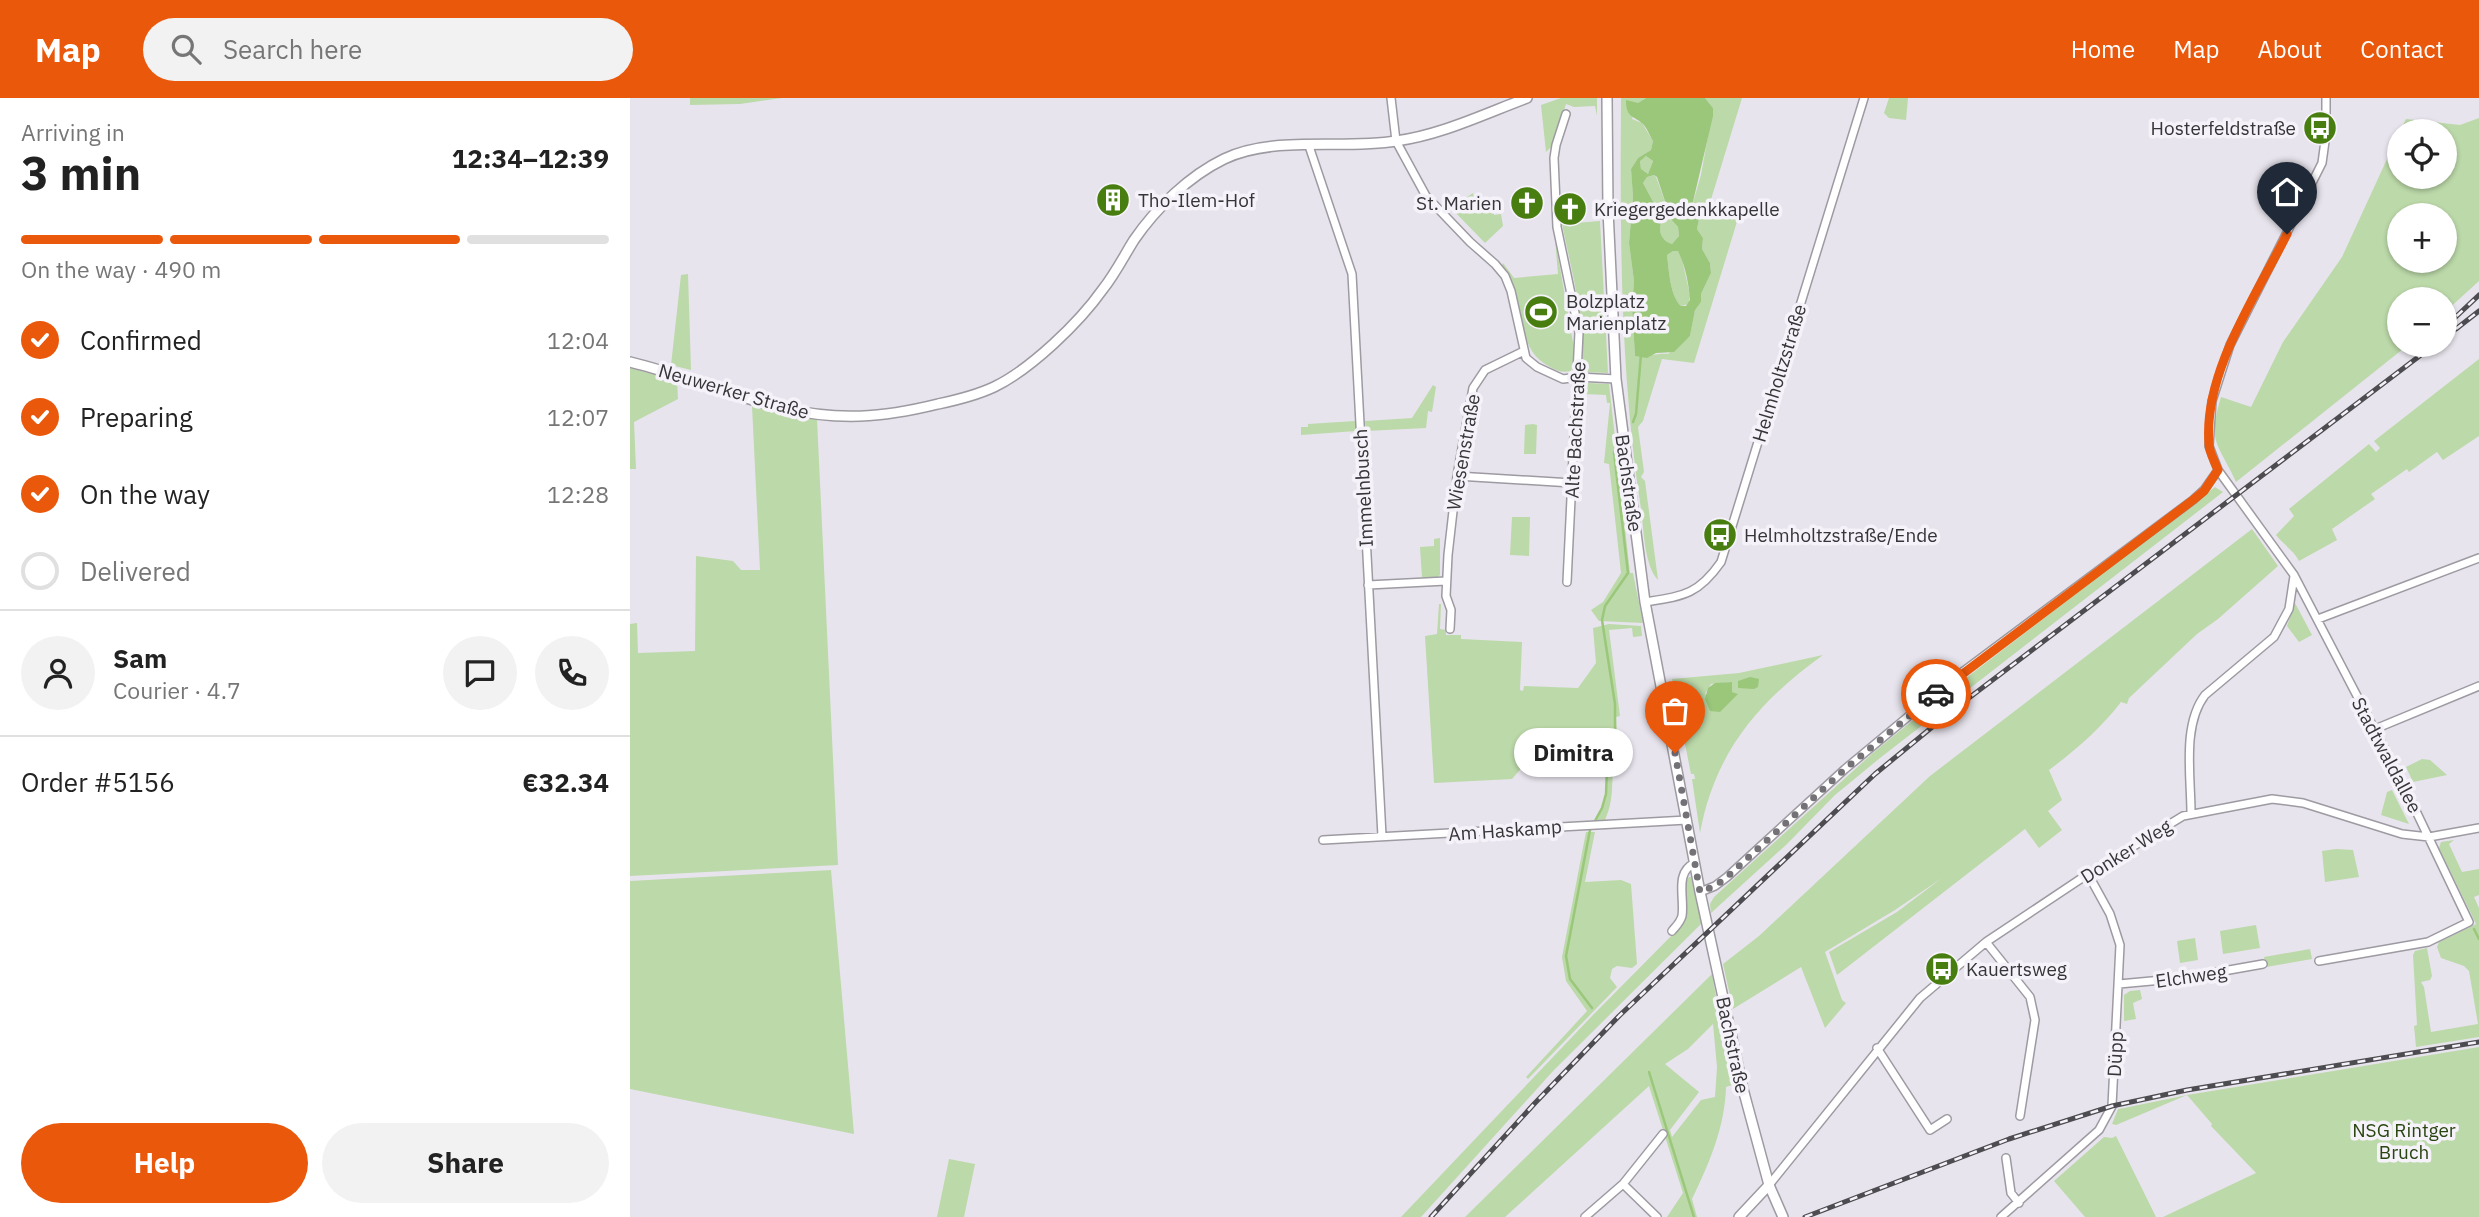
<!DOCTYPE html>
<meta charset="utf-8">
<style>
:root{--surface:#fff;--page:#f2f2f2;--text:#222;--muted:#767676;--line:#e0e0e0;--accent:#ea580c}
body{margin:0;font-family:"IBM Plex Sans",sans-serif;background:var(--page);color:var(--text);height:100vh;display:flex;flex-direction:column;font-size:26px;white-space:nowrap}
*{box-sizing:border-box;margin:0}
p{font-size:23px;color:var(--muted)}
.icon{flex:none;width:38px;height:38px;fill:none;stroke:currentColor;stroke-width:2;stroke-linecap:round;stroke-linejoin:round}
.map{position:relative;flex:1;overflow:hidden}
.sheet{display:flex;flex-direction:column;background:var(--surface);width:630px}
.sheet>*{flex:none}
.buttons{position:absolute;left:1757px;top:21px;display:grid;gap:14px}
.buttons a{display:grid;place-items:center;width:70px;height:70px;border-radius:50%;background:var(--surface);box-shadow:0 2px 5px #0004;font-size:35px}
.pin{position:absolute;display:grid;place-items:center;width:60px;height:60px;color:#fff;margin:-72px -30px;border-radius:50% 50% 50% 0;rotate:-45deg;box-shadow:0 0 7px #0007}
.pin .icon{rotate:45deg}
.courier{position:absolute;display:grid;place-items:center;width:70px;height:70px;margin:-35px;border:5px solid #ea580c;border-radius:50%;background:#fff;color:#222;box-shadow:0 2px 9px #0007}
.bubble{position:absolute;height:49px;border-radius:24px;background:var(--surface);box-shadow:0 2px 5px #0004;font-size:23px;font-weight:800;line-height:49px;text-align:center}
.summary em{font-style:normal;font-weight:800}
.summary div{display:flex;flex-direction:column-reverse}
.summary{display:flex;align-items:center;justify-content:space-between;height:119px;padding:0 21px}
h1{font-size:46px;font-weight:800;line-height:52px}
.bar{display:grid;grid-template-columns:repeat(4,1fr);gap:10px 7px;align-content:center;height:84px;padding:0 21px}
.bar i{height:9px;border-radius:5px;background:var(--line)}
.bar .selected{background:var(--accent)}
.bar p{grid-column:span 4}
.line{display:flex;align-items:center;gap:18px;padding:0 21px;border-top:2px solid var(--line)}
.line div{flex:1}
.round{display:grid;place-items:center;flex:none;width:74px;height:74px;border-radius:37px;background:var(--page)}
ol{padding:0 21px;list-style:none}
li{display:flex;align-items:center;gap:21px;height:77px}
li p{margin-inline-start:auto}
li .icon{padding:7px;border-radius:50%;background:var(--accent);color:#fff;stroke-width:4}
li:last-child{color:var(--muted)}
li i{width:38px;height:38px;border:4px solid var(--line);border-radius:50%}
.primary-button{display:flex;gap:14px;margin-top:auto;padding:14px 21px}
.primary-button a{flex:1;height:80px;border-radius:42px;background:var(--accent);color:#fff;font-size:28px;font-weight:800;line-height:80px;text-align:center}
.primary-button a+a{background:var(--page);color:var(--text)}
header{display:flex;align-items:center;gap:42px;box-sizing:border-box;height:98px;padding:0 35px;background:var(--accent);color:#fff}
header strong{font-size:33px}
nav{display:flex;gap:38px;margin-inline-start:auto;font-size:24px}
.search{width:490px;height:63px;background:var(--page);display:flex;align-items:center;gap:18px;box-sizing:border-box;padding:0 24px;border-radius:38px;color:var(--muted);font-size:26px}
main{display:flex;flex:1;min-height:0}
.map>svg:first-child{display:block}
.green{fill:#bcd9a9;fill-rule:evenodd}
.water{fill:#9ac77a;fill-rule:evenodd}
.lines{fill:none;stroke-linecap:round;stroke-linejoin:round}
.stream{stroke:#9ac77a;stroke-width:2.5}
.minor-casing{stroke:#9e9aa2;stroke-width:10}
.tertiary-casing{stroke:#9e9aa2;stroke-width:12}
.minor{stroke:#fff;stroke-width:7}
.tertiary{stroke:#fff;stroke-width:9}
.rail-casing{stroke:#4d4c50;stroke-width:5}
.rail{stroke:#f6f2fa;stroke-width:2.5;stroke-dasharray:8;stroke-linecap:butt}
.done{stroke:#747277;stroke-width:7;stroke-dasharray:0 12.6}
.route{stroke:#ea580c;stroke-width:9}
.labels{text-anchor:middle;stroke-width:7;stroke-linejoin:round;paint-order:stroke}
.poi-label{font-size:19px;fill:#363538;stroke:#f6f2fa;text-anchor:start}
.street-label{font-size:19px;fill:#363538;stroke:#f6f2fa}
.park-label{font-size:19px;fill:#2a4610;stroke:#f6f2fa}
</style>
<header>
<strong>Map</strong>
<div class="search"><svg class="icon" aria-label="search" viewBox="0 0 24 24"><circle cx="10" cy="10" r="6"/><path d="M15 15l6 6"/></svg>Search here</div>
<nav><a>Home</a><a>Map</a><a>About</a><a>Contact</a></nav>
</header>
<main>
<section class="sheet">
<div class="summary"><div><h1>3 min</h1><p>Arriving in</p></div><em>12:34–12:39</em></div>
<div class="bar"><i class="selected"></i><i class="selected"></i><i class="selected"></i><i></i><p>On the way · 490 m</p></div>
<ol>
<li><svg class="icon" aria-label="check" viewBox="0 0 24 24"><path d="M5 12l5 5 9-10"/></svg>Confirmed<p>12:04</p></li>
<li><svg class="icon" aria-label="check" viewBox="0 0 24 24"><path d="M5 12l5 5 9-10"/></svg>Preparing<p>12:07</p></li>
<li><svg class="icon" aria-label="check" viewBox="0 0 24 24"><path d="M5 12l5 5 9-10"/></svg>On the way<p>12:28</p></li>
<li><i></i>Delivered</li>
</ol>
<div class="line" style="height:126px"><a class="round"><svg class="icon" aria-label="person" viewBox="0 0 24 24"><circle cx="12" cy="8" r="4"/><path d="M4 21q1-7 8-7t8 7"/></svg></a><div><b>Sam</b><p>Courier · 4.7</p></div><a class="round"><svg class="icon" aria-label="chat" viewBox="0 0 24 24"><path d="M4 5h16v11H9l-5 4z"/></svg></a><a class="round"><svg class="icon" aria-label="phone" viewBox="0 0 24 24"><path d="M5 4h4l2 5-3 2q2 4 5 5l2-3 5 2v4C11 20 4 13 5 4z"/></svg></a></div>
<div class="line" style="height:91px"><div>Order #5156</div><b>€32.34</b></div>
<div class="primary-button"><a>Help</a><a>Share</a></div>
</section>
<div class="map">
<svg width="1849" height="1119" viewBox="0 0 1849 1119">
<rect width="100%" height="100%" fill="#e8e4ed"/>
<!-- green -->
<path class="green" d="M 60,0 L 152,0 L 110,6 L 60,7 Z
M 931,0 L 967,0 L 967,18 L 965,8 L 944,9 L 936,6 L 923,47 L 916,54 L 911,7 Z
M 991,0 L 1016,0 L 1008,5 L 1002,21 L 1012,25 L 1023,43 L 1021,52 L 1008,60 L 1001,71 L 1003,99 L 999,145 L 1004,183 L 1002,209 L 1005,258 C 1017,260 1025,255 1038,256 L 1060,238 L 1065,211 L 1071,204 L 1071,196 L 1081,175 L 1080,165 L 1072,151 L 1073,140 L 1067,131 L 1069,121 L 1062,108 L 1071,77 L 1083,10 L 1075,0 L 1112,0 L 1079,108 L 1109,117 L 1064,265 L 1032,261 L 1013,323 L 1008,329 L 1014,374 L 1011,379 L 1015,383 L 1028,482 C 1014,467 1014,432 1011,411 C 990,275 990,137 991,0 Z
M 1259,0 L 1278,0 L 1276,22 L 1259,20 L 1254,15 Z
M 1849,20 L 1849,183 L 1815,214 L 1815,201 L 1769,201 L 1769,247 L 1778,247 L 1606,384 C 1588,344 1577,346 1591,299 L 1621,309 L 1653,244 L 1712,159 L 1769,35 L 1769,79 L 1815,79 L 1815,33 L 1770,33 L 1776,21 L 1830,27 ZM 1769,117 L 1815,117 L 1815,163 L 1769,163 Z
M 1016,58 L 1023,63 L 1018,76 L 1011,71 L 1010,62 Z
M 1024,77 L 1026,79 L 1036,106 L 1035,110 L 1031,113 L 1027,111 L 1013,85 L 1017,79 Z
M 843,95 L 845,107 L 862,105 L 864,117 L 871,116 L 873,128 L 855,145 L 821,110 Z
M 1038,118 L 1048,129 L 1049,138 L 1042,146 C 1032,143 1027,133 1032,123 Z
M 970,123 L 978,275 L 952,274 C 956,224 942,175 932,126 Z
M 925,141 L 944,250 L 944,265 L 941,273 C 933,275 927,273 920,269 C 887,252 896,217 883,188 C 881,181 876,175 871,170 L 873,165 L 884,180 L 928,176 Z
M 1043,153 L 1048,153 L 1051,157 L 1060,197 L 1059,206 L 1051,208 C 1040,198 1039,172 1037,157 Z
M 58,176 L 61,272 L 41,267 L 51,177 Z
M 1849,261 L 1849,338 L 1813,362 L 1807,354 L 1779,374 L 1777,371 L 1741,396 L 1745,401 L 1702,431 L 1707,442 L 1669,463 C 1664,453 1653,446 1646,437 L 1664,418 L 1659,411 L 1739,346 L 1746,354 L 1750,350 L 1744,343 Z
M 0,270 L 47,283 L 48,301 L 4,324 L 6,371 L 0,371 Z
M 958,285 L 979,286 L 1000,475 L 1003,475 L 1013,525 L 969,523 L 961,512 L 973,504 L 991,475 L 979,366 L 974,365 L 980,305 L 977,305 L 976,297 L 954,296 L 954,287 Z
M 803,287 L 806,289 L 802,314 L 798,313 L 796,330 L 736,333 L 735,323 L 782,320 Z
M 122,308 L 187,321 L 208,767 L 0,778 L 0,526 L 7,525 L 8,555 L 65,553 L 66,458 L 103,463 L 111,472 L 130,472 Z
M 725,323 L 726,333 L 671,337 L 671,329 L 678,329 L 678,326 Z
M 903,326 L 907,327 L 906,356 L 894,356 L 895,327 Z
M 1585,389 L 1593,394 L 1250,660 L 1205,697 L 1157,746 L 1081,815 L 1080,806 L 1084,799 L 1244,654 L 1310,600 Z
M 882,419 L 900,419 L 899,458 L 880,457 Z
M 1622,431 L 1648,468 L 1588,521 L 1567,536 L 1499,600 L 1497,606 L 1491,604 C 1471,630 1446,652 1419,672 L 1432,702 L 1418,713 L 1432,732 L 1409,750 L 1395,731 L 1207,877 L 1199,854 L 1267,814 L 1312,780 L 1265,812 L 1195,854 L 1212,902 L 1216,905 L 1195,930 L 1171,869 L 1103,911 L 1093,866 L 1129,838 L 1300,678 Z
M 810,440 L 810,477 L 808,479 L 792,479 L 790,449 L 804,448 L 804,441 Z
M 1665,505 L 1682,537 L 1669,544 L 1657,528 Z
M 809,506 L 811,506 L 810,531 L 816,532 L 816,537 L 831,537 L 831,541 L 892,544 L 890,592 L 893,593 L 894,588 L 948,590 L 966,565 L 963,530 L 979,526 L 1011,528 L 1012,538 L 1003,539 L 1002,530 L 979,532 L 990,618 L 986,619 L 987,638 L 983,652 L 985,653 C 980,677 986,698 975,722 L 965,722 C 974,710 976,694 977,679 L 972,678 L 974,656 L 912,646 L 882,681 L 804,685 L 795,538 L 807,536 Z
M 1193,557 C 1128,604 1085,654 1070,735 L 1062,681 L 1065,681 L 1064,676 L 1061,676 L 1042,581 L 1109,575 ZM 1101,584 L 1102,594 L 1107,596 L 1075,596 L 1081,586 Z
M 1792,661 L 1800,662 L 1817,677 L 1783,684 L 1776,669 Z
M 1762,692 L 1779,726 L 1751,717 L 1757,694 Z
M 956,734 L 965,734 L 955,784 L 991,782 L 1001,786 L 1007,866 L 1002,870 L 987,868 L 982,871 L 980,880 L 987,889 L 898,981 L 896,979 L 957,913 L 936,883 L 932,859 Z
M 1824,742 L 1819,746 L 1832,774 L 1849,771 L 1849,797 L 1844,799 L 1849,810 L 1849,939 L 1786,949 L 1784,928 L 1787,927 L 1783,857 L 1785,853 L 1797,850 L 1802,878 L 1800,882 L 1791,884 L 1794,889 L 1801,934 L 1848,926 L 1839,873 L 1834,868 L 1811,860 L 1807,849 L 1809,844 L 1846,826 L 1809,750 L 1811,744 Z
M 1706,751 L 1723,752 L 1729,779 L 1695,784 L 1692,753 Z
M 201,772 L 224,1036 L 0,991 L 0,783 Z
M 1059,779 L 1061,779 L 1072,825 L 924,972 L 791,1119 L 771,1119 L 962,918 L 1052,827 L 1055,821 L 1056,784 Z
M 1626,827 L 1630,850 L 1593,856 L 1590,833 Z
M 1565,840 L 1568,862 L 1550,865 L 1547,843 Z
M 1680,851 L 1682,861 L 1636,869 L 1634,859 Z
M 1082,876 L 1102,987 L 1096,989 C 1095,1029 1079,1066 1062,1101 L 1067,1119 L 1037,1119 L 1053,1095 L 1019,988 L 875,1119 L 835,1119 ZM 1083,926 L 1087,969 L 1085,999 L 1071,1002 L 1042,1039 L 1040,1032 L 1069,994 L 1035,966 L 1058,951 Z
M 1510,892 L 1512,901 L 1503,905 L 1506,921 L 1494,923 L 1494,897 L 1500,893 Z
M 1849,949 L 1849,1119 L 1533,1119 L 1626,1075 L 1581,1028 L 1582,1026 L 1557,997 L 1486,1027 L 1482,1026 L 1488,1011 L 1494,1010 L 1557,997 Z
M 1486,1038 L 1526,1119 L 1455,1119 L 1424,1083 L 1474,1039 L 1482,1040 Z
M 319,1061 L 345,1066 L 334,1119 L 307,1119 Z"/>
<!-- water -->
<path class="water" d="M 1016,0 L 1075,0 L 1083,10 L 1083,18 L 1062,108 L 1069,121 L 1067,131 L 1073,140 L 1072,151 L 1080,165 L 1081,175 L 1071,196 L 1071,204 L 1065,212 L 1060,238 L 1044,254 L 1026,255 L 1017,260 L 1005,258 L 1002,209 L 1004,183 L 999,145 L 1003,99 L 1001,71 L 1008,60 L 1021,52 L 1023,43 C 1020,38 1017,30 1013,26 C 1003,17 996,20 996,2 L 1008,5 ZM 1016,58 L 1023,63 L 1018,76 L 1011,71 L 1010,63 ZM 1024,77 L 1027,79 L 1036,106 L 1035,110 L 1031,113 L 1027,111 L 1013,85 L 1017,79 ZM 1038,118 L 1048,129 L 1049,138 L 1042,146 C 1032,143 1027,133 1032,123 ZM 1043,153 L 1048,153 C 1055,167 1059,186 1060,202 L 1056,208 L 1051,208 C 1040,198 1039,172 1037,157 Z
M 1120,579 L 1129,581 L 1128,589 L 1124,591 L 1108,590 L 1108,583 Z
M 1102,584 L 1102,594 L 1108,596 L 1090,614 L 1080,613 L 1075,601 L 1078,590 L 1085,585 Z"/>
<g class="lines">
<!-- stream -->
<path class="stream" d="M 1003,324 L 1006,316 L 1011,256
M 1844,831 L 1849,841
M 962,910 L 940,881 L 936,858 L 960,732 L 972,710 L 976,696 L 977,670 L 985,640 L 985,606 L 972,522 L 975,508 L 998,475 L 984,354
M 1019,974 L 1064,1119"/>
<!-- minor casing -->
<g class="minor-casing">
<path id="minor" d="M 761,0 L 766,43 L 796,98 L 840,144 L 865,166 L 875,178 L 881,193 L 896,260 L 907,269 L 933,281 L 948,279 L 986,281
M 936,16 L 926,47 L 924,60 L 927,129 L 949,234 L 937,484
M 679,48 L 722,176 L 752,738
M 827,378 L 942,385
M 738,487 L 816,483
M 1015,504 C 1053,498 1068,497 1091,464 L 1234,0
M 1688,521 L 1849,460
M 820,531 L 821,512 L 816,498 L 818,457 L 827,378 L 843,290 L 855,272 L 894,253
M 1745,631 L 1849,588
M 1561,715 C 1561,678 1552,627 1575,597 L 1644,539 L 1659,511 L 1664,478
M 693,742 L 1057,722
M 1070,794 L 1085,788 L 1097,779 L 1215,671 L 1327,578 L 1563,402 L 1574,392 L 1588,372
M 1042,833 C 1046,828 1050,825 1052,818 C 1055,800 1044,774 1065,765
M 1356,844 L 1400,899 L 1405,922 L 1390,1018
M 1689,863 L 1798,844 L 1839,824 L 1774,688 L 1664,477 L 1588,372 L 1579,348 L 1582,303 L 1600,247 L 1692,65 L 1696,36 L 1696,0
M 1489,886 L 1554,880 L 1633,866
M 1247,950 L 1300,1032 L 1317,1021
M 1376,1060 L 1381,1095 L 1389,1105
M 993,1086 L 1033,1036
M 1139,1087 L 1290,900 L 1356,844 L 1458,776 L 1553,718 L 1642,701 L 1673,705 L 1772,736 L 1799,739 L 1849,730
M 955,1119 L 993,1086 L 1027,1119
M 1371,1119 L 1469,1032 L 1482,1008 L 1490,847 L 1480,816 L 1458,776"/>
</g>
<!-- tertiary casing -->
<g class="tertiary-casing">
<path id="tertiary" d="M 977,0 L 978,112 L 986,281 L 1015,504 L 1070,794 L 1113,991 L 1139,1087 L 1153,1119
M 0,264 C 51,276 100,298 152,310 C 209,323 251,320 308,306 C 327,302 347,297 364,289 C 401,271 449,225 473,191 C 485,176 494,158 504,142 C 526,110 559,78 594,61 C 644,37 712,52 766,43 C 811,37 854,16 897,0
M 1109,1119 L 1139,1087"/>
</g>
<!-- minor -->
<use href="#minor" class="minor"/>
<!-- tertiary -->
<use href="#tertiary" class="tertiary"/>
<!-- rail casing -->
<g class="rail-casing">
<path id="rail" d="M 1815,229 L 1849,197
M 1826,231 L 1849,213
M 801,1119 L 905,1005 L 989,918 L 1245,676 L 1323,612 L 1804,247
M 1175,1119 L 1379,1041 L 1482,1008 L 1557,992 L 1849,944"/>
</g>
<!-- rail -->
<use href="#rail" class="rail"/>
</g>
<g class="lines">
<!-- done -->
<path class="done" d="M 1045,655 L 1070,794 L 1085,788 L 1097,779 L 1215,671 L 1306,596"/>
<!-- route -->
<path class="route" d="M 1306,596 L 1563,402 L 1574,393 L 1588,372 C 1585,364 1579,354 1579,346 C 1573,275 1626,198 1657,136"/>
</g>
<!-- icons -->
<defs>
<g id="bus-disc" transform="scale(1.75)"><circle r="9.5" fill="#487d0f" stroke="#f6f2fa"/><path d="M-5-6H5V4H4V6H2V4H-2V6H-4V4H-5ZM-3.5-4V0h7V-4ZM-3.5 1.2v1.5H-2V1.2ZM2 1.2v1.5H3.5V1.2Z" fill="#fff"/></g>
<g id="building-disc" transform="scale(1.75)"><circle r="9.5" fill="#487d0f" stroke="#f6f2fa"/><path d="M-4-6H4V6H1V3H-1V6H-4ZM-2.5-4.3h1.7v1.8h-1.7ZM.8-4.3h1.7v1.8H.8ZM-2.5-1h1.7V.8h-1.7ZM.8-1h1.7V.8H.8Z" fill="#fff"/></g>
<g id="church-disc" transform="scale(1.75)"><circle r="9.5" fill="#487d0f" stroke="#f6f2fa"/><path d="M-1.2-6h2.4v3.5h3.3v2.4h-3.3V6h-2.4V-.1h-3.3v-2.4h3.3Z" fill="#fff"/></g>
<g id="stadium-disc" transform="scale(1.75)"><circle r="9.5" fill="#487d0f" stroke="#f6f2fa"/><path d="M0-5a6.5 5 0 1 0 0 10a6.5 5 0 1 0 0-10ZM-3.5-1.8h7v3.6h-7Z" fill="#fff"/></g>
</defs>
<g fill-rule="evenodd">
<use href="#bus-disc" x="1690" y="30"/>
<use href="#building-disc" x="483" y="102"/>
<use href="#church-disc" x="897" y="105"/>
<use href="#church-disc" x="940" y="111"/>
<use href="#stadium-disc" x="911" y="214"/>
<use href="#bus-disc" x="1090" y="437"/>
<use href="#bus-disc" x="1312" y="871"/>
</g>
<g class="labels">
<!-- poi labels -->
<g class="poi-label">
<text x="1666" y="37" text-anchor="end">Hosterfeldstraße</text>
<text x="508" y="109">Tho-Ilem-Hof</text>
<text x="872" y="112" text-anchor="end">St. Marien</text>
<text x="964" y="118">Kriegergedenkkapelle</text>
<text x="936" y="210">Bolzplatz<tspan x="936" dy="22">Marienplatz</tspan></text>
<text x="1114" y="444">Helmholtzstraße/Ende</text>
<text x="1336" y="878">Kauertsweg</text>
</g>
<!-- street labels -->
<g class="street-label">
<text transform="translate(1149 275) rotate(-73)" y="7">Helmholtzstraße</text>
<text transform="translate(104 293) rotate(16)" y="7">Neuwerker Straße</text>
<text transform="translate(945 332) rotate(-87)" y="7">Alte Bachstraße</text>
<text transform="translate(833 354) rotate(-80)" y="7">Wiesenstraße</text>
<text transform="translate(999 385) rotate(82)" y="7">Bachstraße</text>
<text transform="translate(733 390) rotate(-93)" y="7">Immelnbusch</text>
<text transform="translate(1757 657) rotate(62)" y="7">Stadtwaldallee</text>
<text transform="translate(875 732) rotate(-4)" y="7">Am Haskamp</text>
<text transform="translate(1496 753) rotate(-32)" y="7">Donker Weg</text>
<text transform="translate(1561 878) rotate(-8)" y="7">Elchweg</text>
<text transform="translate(1103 947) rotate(78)" y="7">Bachstraße</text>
<text transform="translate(1485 956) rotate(-87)" y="7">Düpp</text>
</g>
<!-- park labels -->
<g class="park-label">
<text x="1774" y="1039">NSG Rintger<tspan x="1774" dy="22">Bruch</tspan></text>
</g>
</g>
</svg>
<div class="buttons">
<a><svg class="icon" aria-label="locate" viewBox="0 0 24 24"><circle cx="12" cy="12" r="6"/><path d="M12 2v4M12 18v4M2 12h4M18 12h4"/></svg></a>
<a>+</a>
<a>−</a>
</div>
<div class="pin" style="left:1045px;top:655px;background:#ea580c"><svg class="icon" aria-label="bag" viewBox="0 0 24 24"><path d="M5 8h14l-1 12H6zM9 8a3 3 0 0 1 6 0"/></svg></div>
<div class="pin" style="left:1657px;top:136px;background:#1f2937"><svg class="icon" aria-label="home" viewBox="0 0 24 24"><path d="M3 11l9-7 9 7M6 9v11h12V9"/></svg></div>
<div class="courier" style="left:1306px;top:596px"><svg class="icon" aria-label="car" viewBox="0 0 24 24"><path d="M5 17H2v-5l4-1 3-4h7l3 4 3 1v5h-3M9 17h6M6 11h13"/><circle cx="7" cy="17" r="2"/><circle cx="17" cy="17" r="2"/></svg></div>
<div class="bubble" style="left:884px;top:630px;width:119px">Dimitra</div>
</div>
</main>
